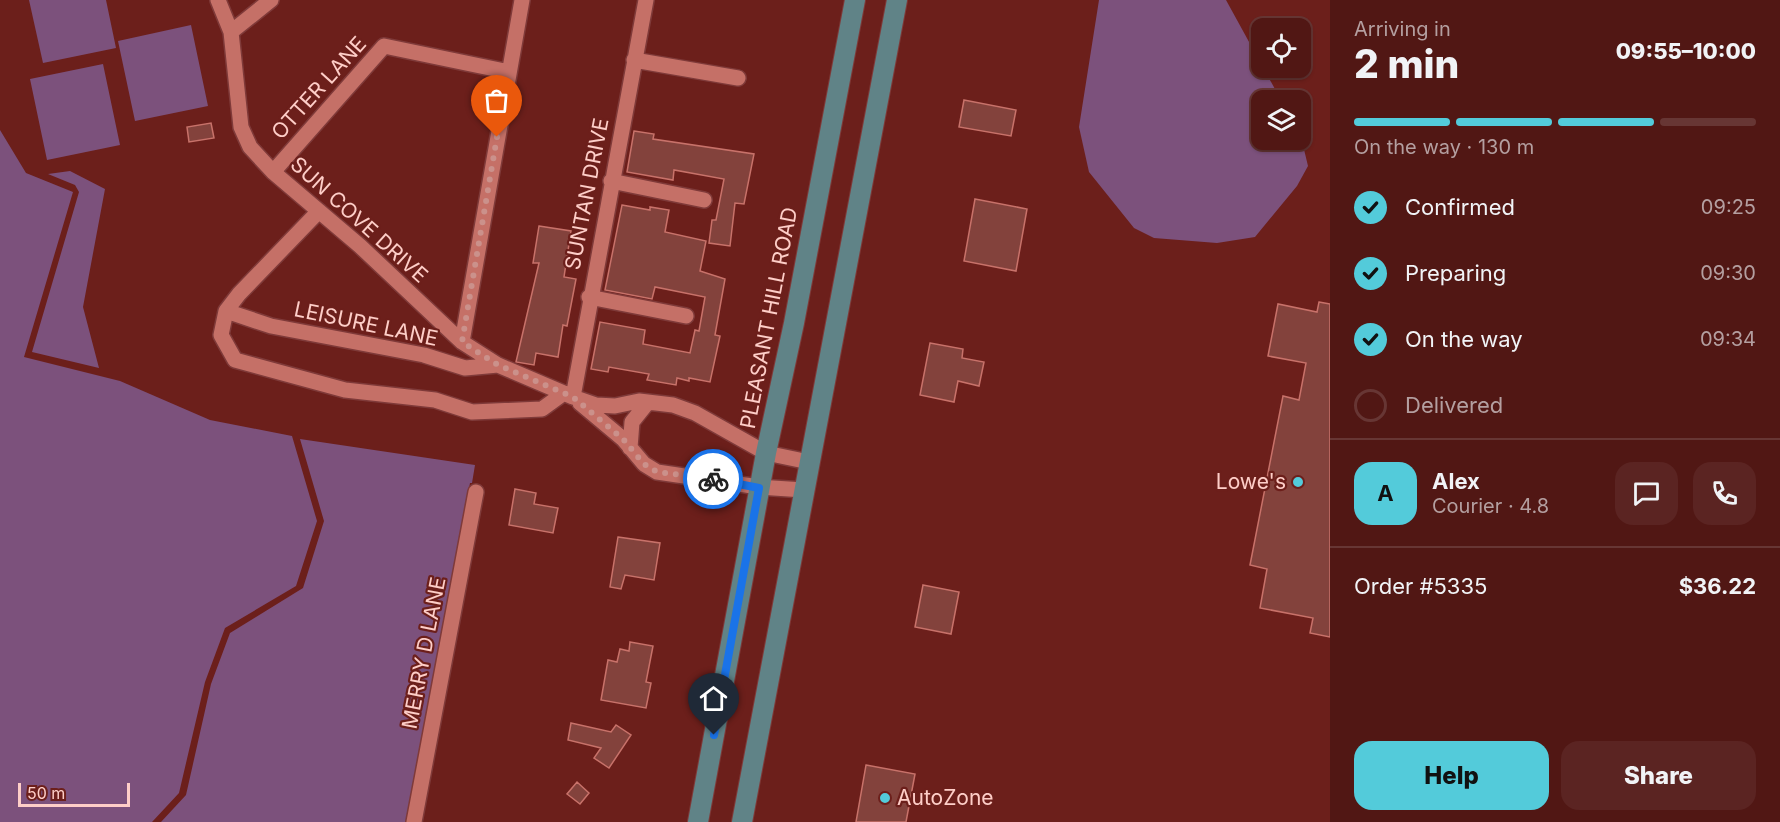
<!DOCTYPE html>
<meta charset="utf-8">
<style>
:root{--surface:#511714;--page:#5b2422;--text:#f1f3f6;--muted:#b49fa0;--line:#673634;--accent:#53cbda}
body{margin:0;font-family:Inter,sans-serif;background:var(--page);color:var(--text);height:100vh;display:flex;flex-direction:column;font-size:22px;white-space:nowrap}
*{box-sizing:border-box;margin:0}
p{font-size:20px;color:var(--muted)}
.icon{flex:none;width:33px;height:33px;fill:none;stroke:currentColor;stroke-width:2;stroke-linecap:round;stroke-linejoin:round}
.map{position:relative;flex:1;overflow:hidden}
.panel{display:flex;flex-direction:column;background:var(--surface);width:450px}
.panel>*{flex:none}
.buttons{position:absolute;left:1251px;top:18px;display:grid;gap:12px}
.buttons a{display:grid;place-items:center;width:60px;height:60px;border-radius:12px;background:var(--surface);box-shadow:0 2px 4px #0004,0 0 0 2px var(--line);font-size:30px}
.scale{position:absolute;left:18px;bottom:15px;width:112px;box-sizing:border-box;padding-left:6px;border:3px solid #fecec8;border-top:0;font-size:16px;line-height:21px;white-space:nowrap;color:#fecec8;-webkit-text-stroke:4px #6c1f1b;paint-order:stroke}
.pin{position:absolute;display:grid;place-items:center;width:51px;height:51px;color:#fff;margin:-62px -26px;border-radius:50% 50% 50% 0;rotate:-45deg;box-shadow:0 0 6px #0007}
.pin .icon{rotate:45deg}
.courier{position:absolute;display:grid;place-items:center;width:60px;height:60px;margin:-30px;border:4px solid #1a73e8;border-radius:50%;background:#fff;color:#222;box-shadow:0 2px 8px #0007}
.overview em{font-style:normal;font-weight:800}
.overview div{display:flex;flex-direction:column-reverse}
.overview{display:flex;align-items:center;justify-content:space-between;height:102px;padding:0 24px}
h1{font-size:39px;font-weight:800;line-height:45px}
.bar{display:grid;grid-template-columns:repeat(4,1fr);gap:9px 6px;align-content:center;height:72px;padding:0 24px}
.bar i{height:8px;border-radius:4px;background:var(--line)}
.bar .active{background:var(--accent)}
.bar p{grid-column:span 4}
.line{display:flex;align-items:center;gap:15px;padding:0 24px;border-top:2px solid var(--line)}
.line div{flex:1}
.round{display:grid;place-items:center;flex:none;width:63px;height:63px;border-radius:18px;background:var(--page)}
ol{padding:0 24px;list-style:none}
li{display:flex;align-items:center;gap:18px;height:66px}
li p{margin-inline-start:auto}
li .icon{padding:6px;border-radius:50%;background:var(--accent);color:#111;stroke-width:4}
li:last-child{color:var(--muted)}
li i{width:33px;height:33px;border:3px solid var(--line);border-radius:50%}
.primary-button{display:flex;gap:12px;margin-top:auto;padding:12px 24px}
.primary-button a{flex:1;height:69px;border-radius:18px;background:var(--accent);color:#111;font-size:24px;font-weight:800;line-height:69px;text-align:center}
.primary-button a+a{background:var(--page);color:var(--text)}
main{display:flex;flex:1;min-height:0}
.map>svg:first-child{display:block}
.green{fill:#7c517c}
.building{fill:#83423c;stroke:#c8726a;stroke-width:1.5}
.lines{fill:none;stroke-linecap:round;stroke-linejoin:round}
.minor-casing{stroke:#7f3a39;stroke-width:18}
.major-casing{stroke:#7f3a39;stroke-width:22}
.minor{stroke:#c57067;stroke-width:15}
.major{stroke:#608387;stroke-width:20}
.done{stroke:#cb918b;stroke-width:6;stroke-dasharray:0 10.8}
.route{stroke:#1a73e8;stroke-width:8}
.poi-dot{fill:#53cbda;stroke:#6c1f1b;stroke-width:2}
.labels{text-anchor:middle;stroke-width:4.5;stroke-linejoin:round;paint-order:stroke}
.street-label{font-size:21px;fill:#fecec8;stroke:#6c1f1b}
.poi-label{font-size:21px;fill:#fecec8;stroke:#6c1f1b;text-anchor:end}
</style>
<main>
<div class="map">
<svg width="1330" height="822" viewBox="0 0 1330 822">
<rect width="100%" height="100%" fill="#6c1f1b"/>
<!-- green -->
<path class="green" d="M 29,0 L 106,0 L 116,48 L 43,63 Z
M 1099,0 L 1226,0 L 1281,100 L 1262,100 L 1262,140 L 1300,140 L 1301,137 L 1308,166 L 1297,186 L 1255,237 L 1217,243 L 1154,238 L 1134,228 L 1089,172 L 1079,127 Z
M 191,25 L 208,106 L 135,121 L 118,41 Z
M 103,64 L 120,145 L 47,160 L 30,79 Z
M 0,130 L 26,173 L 73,192 L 24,357 L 120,381 L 210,420 L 292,436 L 317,521 L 296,586 L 225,628 L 205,682 L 179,793 L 152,822 L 0,822 Z
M 70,171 L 105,189 L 83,307 L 99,368 L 32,352 L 79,192 L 75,185 L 48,174 Z
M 300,439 L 475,465 L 472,483 L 470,483 L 407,822 L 161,822 L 186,795 L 211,684 L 230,633 L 303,588 L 324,521 Z"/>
<!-- building -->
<path class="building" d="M 964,100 L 1016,110 L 1011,136 L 959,127 Z
M 211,123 L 214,138 L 189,142 L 187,127 Z
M 634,131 L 654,134 L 653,139 L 754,154 L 744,204 L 735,203 L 730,246 L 709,243 L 712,220 L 716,220 L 724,179 L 674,170 L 673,180 L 627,172 Z
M 975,199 L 1027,209 L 1016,271 L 964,261 Z
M 622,205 L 650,210 L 650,207 L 669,210 L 665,232 L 706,241 L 700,271 L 725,279 L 715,335 L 720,336 L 710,382 L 689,378 L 689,381 L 677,378 L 676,385 L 647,380 L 649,374 L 609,367 L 608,372 L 591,369 L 600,322 L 645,330 L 643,344 L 690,353 L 695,330 L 699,331 L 705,297 L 655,287 L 652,299 L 605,290 Z
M 539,226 L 571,231 L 564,277 L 576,279 L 567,326 L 563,325 L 558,357 L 536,353 L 534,365 L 516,362 L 539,263 L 533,263 Z
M 1319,302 L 1330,304 L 1330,637 L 1310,633 L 1313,618 L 1260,608 L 1267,569 L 1250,565 L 1283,396 L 1299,400 L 1306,363 L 1268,356 L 1278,304 L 1317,312 Z
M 930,343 L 963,349 L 962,358 L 984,362 L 979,386 L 958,381 L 954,402 L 920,395 Z
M 515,489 L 536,493 L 534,504 L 558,508 L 553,533 L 509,525 Z
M 618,537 L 660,543 L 654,580 L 625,575 L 621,589 L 610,587 Z
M 923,585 L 959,592 L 951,634 L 915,627 Z
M 630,642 L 653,646 L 646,682 L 651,683 L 646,708 L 601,700 L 608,660 L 617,662 L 620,649 L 629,651 Z
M 571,723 L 611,732 L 616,725 L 631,735 L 609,768 L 594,758 L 601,748 L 568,740 Z
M 866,765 L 915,774 L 906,822 L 856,822 Z
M 577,782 L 589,793 L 580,804 L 567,794 Z"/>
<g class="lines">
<!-- minor casing -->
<g class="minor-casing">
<path id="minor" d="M 218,0 L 231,32 L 241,127 L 250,147 L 273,172 L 360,246 L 462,342 L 498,365 L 573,397 L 596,405 L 615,406 L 639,401 L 673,405 L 695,413 L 766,453 L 809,462
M 231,32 L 271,0
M 634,60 L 738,78
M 273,172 L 384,46 L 509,72
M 611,181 L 704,200
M 319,211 L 239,294 L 226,311 L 221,335 L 235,360 L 345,390 L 435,400 L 472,412 L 542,409 L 564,393
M 589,297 L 686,316
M 226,311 L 271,326 L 424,355 L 465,368 L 498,365
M 462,342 L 522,0
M 573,397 L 646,0
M 580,403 L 623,439 L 644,464 L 657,472 L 759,487 L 804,490
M 630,448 L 632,422 L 648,402
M 414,822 L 476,492"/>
</g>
<!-- major casing -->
<g class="major-casing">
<path id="major" d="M 698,822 L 766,453 L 794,323 L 855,0
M 742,822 L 897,0"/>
</g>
<!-- minor -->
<use href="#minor" class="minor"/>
<!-- major -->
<use href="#major" class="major"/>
</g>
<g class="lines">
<!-- done -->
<path class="done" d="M 497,137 L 462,342 L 498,365 L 573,397 L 623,439 L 644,464 L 657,472 L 713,479"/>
<!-- route -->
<path class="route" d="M 713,479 L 759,488 L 714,735"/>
</g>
<!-- markers -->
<g class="poi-dot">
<circle cx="1298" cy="482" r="6"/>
<circle cx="885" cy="798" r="6"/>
</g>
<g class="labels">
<!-- street labels -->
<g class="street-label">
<text transform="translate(319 88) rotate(-48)" y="7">OTTER LANE</text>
<text transform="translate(587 194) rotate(-79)" y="7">SUNTAN DRIVE</text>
<text transform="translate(359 220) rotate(42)" y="7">SUN COVE DRIVE</text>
<text transform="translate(769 318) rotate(-79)" y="7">PLEASANT HILL ROAD</text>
<text transform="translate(366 324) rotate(12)" y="7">LEISURE LANE</text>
<text transform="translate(424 653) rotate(-79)" y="7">MERRY D LANE</text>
</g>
<!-- poi labels -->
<g class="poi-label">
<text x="1286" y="489">Lowe's</text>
<text x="897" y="805" text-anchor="start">AutoZone</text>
</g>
</g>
</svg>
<div class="buttons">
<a><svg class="icon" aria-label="locate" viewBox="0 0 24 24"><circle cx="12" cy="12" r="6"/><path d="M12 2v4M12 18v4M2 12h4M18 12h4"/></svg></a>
<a><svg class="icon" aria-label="layers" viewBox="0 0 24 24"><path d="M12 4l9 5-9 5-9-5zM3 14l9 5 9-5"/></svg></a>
</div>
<div class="scale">50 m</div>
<div class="pin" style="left:497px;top:137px;background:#ea580c"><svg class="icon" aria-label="bag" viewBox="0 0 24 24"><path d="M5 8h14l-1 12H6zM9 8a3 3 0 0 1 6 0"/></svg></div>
<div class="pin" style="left:714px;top:735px;background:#1f2937"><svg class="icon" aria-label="home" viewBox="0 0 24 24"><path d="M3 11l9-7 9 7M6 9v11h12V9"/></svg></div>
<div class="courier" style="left:713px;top:479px"><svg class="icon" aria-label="bike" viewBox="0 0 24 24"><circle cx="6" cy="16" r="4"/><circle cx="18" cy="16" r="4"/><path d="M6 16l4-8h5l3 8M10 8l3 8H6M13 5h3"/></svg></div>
</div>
<section class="panel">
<div class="overview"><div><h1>2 min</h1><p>Arriving in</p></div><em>09:55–10:00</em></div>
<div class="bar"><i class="active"></i><i class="active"></i><i class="active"></i><i></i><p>On the way · 130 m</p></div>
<ol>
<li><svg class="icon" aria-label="check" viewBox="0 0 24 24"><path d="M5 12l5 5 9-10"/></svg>Confirmed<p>09:25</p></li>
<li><svg class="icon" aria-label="check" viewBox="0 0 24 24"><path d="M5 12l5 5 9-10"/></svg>Preparing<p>09:30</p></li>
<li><svg class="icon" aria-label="check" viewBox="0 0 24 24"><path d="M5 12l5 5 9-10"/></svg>On the way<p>09:34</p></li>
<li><i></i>Delivered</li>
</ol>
<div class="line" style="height:108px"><b class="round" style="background:var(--accent);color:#111">A</b><div><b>Alex</b><p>Courier · 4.8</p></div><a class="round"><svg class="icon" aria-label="chat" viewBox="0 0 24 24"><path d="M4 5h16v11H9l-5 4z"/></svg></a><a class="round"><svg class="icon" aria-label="phone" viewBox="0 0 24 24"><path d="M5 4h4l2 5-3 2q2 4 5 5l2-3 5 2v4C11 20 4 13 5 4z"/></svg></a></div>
<div class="line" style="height:78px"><div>Order #5335</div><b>$36.22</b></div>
<div class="primary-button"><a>Help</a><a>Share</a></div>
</section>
</main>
